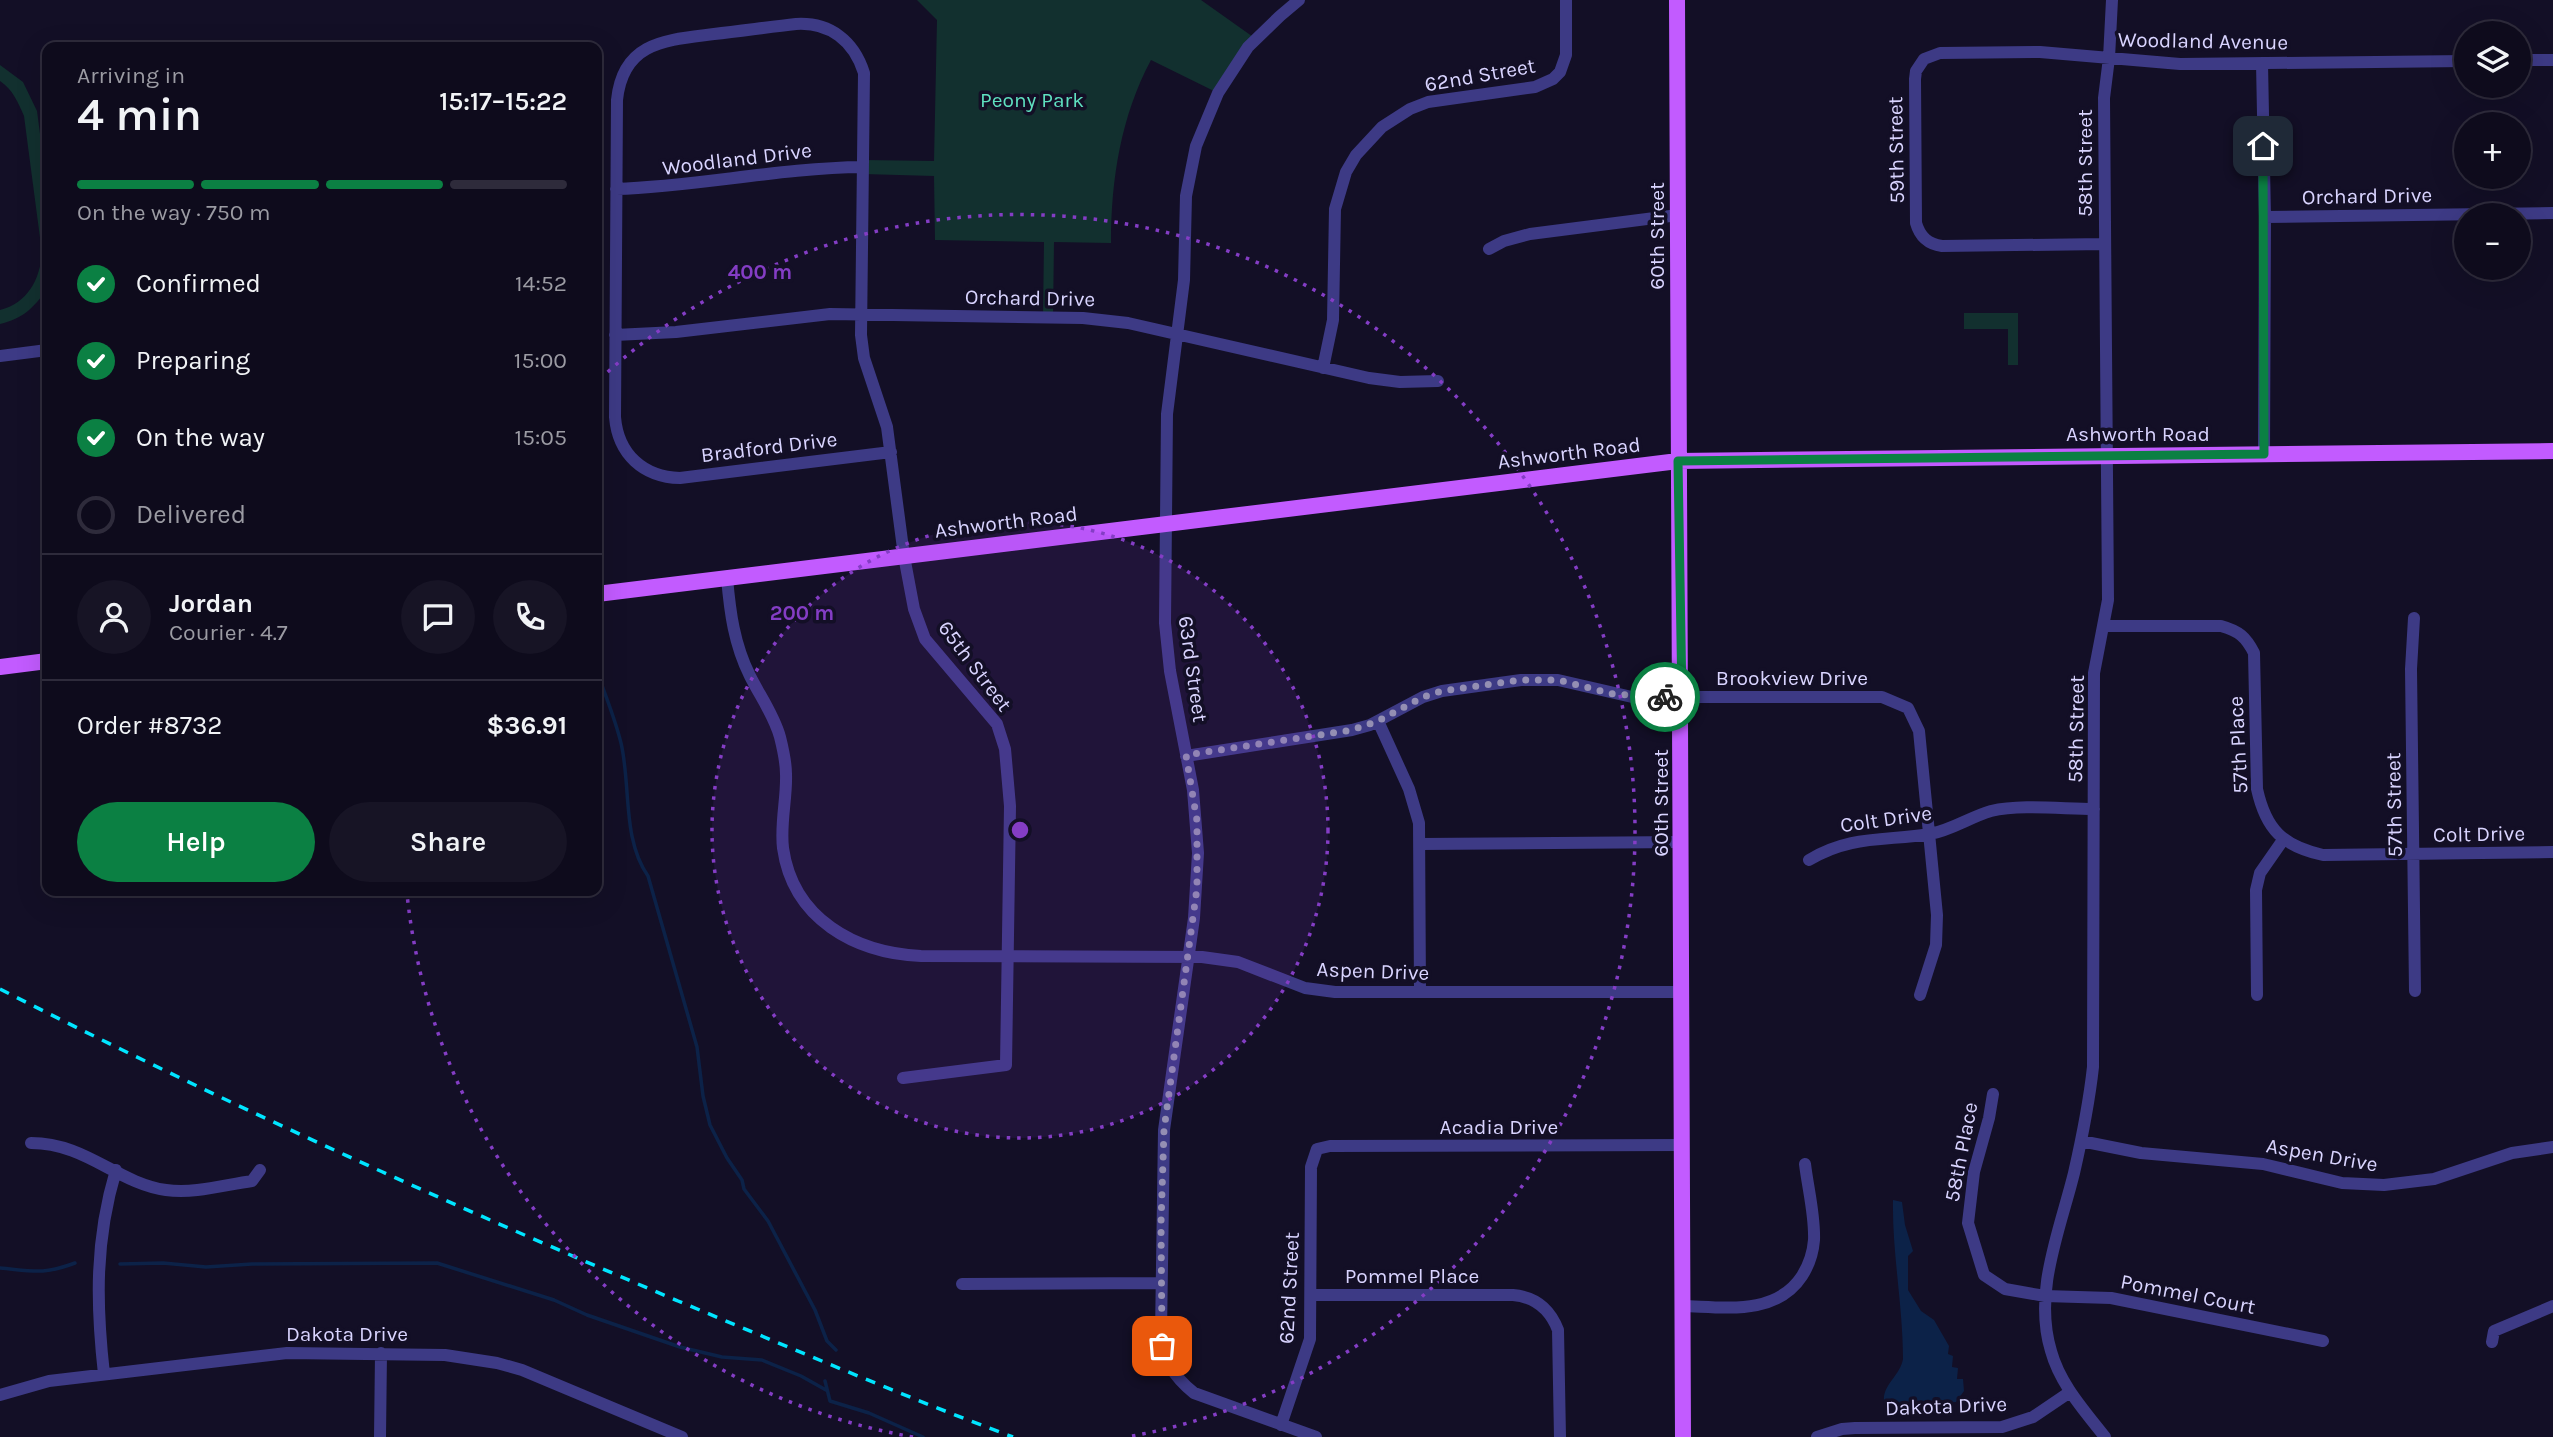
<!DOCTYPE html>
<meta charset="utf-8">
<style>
:root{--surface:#0e0b1c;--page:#171425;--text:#f1f3f6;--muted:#9b9ba3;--line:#2e2b3b;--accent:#0b8043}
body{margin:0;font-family:Karla,sans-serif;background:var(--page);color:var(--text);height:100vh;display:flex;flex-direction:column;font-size:26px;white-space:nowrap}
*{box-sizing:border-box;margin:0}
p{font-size:23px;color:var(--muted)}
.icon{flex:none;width:38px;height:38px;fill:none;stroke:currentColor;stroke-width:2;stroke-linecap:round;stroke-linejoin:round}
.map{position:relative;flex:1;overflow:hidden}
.panel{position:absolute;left:42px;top:42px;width:560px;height:854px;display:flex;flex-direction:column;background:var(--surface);border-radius:14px;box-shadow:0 7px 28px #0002,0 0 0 2px var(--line)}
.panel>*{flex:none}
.fabs{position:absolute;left:2454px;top:21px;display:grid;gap:14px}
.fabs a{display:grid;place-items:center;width:77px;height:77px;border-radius:50%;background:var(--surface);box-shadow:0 7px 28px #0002,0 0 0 2px var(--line);font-size:35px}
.pin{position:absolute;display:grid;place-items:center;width:60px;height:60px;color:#fff;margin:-30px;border-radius:14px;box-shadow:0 4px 10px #0006}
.courier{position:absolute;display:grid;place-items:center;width:70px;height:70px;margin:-35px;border:5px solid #0b8043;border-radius:50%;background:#fff;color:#222;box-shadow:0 2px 9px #0007}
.overview em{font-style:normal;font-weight:600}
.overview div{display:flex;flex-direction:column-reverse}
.overview{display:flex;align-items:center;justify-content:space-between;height:119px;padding:0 35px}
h1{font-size:46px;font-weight:600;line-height:52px}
.bar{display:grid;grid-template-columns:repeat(4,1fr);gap:10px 7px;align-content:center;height:84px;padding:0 35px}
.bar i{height:9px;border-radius:5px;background:var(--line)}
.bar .selected{background:var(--accent)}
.bar p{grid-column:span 4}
.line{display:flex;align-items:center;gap:18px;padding:0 35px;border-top:2px solid var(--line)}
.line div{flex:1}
.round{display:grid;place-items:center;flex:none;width:74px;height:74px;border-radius:37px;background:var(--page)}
ol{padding:0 35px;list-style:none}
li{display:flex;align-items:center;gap:21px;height:77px}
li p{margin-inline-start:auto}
li .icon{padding:7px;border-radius:50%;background:var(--accent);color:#fff;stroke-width:4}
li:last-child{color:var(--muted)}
li i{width:38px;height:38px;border:4px solid var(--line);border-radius:50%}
.cta{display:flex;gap:14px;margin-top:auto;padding:14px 35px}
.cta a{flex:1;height:80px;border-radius:42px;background:var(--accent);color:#fff;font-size:28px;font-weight:600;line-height:80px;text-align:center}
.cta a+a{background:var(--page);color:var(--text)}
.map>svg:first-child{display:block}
.green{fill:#12302f}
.water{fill:#0c2248}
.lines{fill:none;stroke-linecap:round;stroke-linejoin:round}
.stream{stroke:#0c2248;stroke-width:3.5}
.minor{stroke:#3d3a85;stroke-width:12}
.major{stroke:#c25bff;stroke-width:16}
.rail{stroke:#00e5ff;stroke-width:3.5;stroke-dasharray:10 9;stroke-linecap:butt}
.done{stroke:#948fb3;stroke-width:7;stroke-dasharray:0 12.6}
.route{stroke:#0b8043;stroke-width:9}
.ring{fill:none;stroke:#843dc5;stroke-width:3.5;stroke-dasharray:3.5 7}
.labels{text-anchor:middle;stroke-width:7;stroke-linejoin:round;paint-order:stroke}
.street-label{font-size:21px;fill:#d9d4ff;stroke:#130f26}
.park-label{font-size:21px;fill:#5fe0c0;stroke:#130f26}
.centre{fill:#843dc5;stroke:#130f26;stroke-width:3.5}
.ring-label{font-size:21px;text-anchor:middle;font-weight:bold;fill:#843dc5;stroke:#130f26;stroke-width:7;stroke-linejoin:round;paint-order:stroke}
</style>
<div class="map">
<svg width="2553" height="1437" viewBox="0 0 2553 1437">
<rect width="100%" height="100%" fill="#130f26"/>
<!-- green -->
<path class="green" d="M 917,0 L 1201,0 L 1256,39 L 1218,93 L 1151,60 C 1121,116 1111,179 1111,243 L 1054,242 L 1053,317 L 1043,317 L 1044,242 L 935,240 L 934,176 L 863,174 L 863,160 L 934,161 L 937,20 Z
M 0,65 L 23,82 L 37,111 L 47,187 L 47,291 L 46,290 C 34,308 22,319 0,324 L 0,310 C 28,303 40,279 42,253 L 24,116 C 18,102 13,90 0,81 Z
M 1964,313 L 2018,313 L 2018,365 L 2008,365 L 2008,329 L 1964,329 Z"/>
<!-- water -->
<path class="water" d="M 1893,1200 L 1902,1202 L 1905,1225 L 1913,1251 L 1908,1256 L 1908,1290 L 1921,1311 L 1934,1320 L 1949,1346 L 1948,1354 L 1953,1356 L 1952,1367 L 1958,1368 L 1957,1379 L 1963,1379 L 1964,1391 L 1956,1402 L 1917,1405 L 1884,1402 C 1882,1385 1900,1376 1903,1359 C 1903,1306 1892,1253 1893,1200 Z"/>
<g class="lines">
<!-- stream -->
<path class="stream" d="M 597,671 C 605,695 615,718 621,743 C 631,785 622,839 648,876 L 697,1047 L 703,1096 L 710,1125 L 727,1158 L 742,1180 L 744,1189 L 768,1221 L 815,1310 L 827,1341 L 836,1350
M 120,1264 L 163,1263 L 206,1267 L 252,1264 L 437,1263 L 554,1300 L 587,1315 L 680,1347 L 722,1357 L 762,1360 L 801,1376 L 826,1390
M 0,1268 C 33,1271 43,1275 75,1263
M 825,1381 L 830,1401 L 869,1413 L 923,1437"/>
<!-- minor -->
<path class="minor" d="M 1299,0 L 1280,16 L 1248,47 L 1218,93 L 1196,146 L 1186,196 L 1184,280 L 1167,414 L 1165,623 L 1170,671 L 1193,790 L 1198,853 L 1194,918 L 1164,1130 L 1161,1334 C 1163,1360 1174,1377 1194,1393 L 1316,1437
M 2518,60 L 2553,60
M 2262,63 L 2265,217 L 2264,454
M 616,189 C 699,186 780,168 863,167
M 2265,217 L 2553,213
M 2105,244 L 1942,246 C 1928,244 1920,237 1916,223 L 1915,79 L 1916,71 L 1924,59 L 1940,53 L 2040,52 L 2180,64 L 2466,61
M 1489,249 L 1504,241 L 1530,234 L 1678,215
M 615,335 L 676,332 L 830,314 L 1083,318 L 1128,323 L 1369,378 L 1400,382 L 1438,381
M 0,356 L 47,350
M 1323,368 L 1333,320 L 1335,209 L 1346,172 L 1356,155 L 1382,127 L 1410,109 L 1428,102 L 1535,87 L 1553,79 L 1560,72 L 1566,55 L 1566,0
M 891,452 L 680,478 C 643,477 618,454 615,417 L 617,100 C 623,41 667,40 714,34 C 741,31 769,27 796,24 C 830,22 854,41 864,73 L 861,335 L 864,358 L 887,427 L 904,556 L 914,609 L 925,639 L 997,724 L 1005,749 L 1010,806 L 1006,1065 L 903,1078
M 727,578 C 730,612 734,644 750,676 C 760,696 774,715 780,737 C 783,749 786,762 786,774 C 787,798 780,823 783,848 C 793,919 855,953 921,956 L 1202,957 L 1238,962 L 1305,988 L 1335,992 L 1682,992
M 2414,618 L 2411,669 L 2415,991
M 2104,626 L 2221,626 C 2239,631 2246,637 2254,653 L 2257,789 C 2266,830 2283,846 2323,855 L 2553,852
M 1378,721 L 1409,789 L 1419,823 L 1420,992
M 1186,756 L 1352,730 L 1370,725 L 1423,697 L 1442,691 L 1521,680 L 1558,680 L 1632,697 L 1882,697 L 1908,708 L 1919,731 L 1937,915 L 1936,945 L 1920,995
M 1421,844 L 1682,842
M 1809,860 C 1850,835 1886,841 1930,834 C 1952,830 1970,817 1991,811 C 2021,804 2063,809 2094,809
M 2257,995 L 2256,890 L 2260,873 L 2283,840
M 1993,1094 L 1989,1118 L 1974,1172 L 1968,1223 L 1984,1275 L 2005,1289 L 2045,1296 L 2111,1298 L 2323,1341
M 2081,1141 L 2141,1153 L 2263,1164 L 2342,1183 L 2384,1185 L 2434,1179 L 2512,1153 L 2553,1147
M 31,1143 C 86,1143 117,1183 166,1190 C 194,1194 224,1185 252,1181 L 260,1170
M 962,1284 L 1161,1283
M 1311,1295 L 1513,1295 C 1536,1297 1550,1309 1558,1330 L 1560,1437
M 1683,1306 C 1724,1307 1776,1316 1802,1276 C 1809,1265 1813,1253 1814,1240 C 1815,1215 1808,1189 1805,1164
M 2492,1342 L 2494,1331 L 2553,1306
M 104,1374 C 96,1303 95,1240 116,1170
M 0,1395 L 49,1381 L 287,1353 L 445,1355 L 497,1363 L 522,1370 L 682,1437
M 1281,1425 L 1310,1339 L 1311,1167 L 1317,1149 L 1330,1146 L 1682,1145
M 380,1437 L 381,1353
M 1817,1437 L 1842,1429 L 1855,1428 L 2002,1427 L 2033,1417 L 2070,1392
M 2105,1437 C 2084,1410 2060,1384 2051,1351 C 2033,1292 2060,1230 2074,1173 C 2082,1138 2089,1103 2093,1067 L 2094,673 L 2108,600 L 2104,98 L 2109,58 L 2112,0"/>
<!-- major -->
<path class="major" d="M 1677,0 L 1683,1437
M 597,594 L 1678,461 L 2553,451
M 0,667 L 47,661"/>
<!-- rail -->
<path class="rail" d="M 0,989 C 222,1102 449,1204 678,1301 C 789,1347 900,1395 1013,1437"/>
</g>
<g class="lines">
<!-- done -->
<path class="done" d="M 1162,1346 L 1161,1223 L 1164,1130 L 1197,888 L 1197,821 L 1186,755 L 1352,730 L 1378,721 L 1423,697 L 1442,691 L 1521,680 L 1558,680 L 1613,694 L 1665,697"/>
<!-- route -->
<path class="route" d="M 1665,697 L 1682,698 L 1678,461 L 2264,454 L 2263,146"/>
</g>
<!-- distance rings -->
<circle cx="1020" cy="830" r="308" fill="#843dc5" fill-opacity=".12"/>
<g class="ring">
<circle cx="1020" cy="830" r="308"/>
<path d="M913 1437A616 616 0 0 1 407 894M600 379A616 616 0 1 1 1127 1437"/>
</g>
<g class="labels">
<!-- street labels -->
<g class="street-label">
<text transform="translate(2203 41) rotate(1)" y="7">Woodland Avenue</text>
<text transform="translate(1480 75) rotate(-10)" y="7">62nd Street</text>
<text transform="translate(1896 150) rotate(-91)" y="7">59th Street</text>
<text transform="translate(737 159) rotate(-7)" y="7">Woodland Drive</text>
<text transform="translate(2085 163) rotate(-90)" y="7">58th Street</text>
<text transform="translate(2367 196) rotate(-1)" y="7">Orchard Drive</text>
<text transform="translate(1657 236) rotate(-90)" y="7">60th Street</text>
<text transform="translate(1030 298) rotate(1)" y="7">Orchard Drive</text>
<text x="2138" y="441">Ashworth Road</text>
<text transform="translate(769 447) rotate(-7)" y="7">Bradford Drive</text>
<text transform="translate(1569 453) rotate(-7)" y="7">Ashworth Road</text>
<text transform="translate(1006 522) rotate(-7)" y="7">Ashworth Road</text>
<text transform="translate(975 666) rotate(53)" y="7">65th Street</text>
<text transform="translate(1193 669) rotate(82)" y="7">63rd Street</text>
<text x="1792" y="685">Brookview Drive</text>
<text transform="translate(2076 729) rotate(-89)" y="7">58th Street</text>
<text transform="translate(2238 745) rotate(-93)" y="7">57th Place</text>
<text transform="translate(1661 803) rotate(-90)" y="7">60th Street</text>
<text transform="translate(2394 805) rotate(-91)" y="7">57th Street</text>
<text transform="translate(1886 819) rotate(-8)" y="7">Colt Drive</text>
<text transform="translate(2479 834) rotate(-1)" y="7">Colt Drive</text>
<text transform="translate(1373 971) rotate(2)" y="7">Aspen Drive</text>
<text x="1499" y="1134">Acadia Drive</text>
<text transform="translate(1961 1152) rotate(-79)" y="7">58th Place</text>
<text transform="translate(2322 1155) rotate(10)" y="7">Aspen Drive</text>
<text x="1412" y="1283">Pommel Place</text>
<text transform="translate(1289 1288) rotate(-87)" y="7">62nd Street</text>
<text transform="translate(2188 1294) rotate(11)" y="7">Pommel Court</text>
<text x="347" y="1341">Dakota Drive</text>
<text transform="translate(1946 1406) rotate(-2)" y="7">Dakota Drive</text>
</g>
<!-- park labels -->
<g class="park-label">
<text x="1032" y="107">Peony Park</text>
</g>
</g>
<circle cx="1020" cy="830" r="10" class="centre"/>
<g class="ring-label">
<text x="760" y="279">400 m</text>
<text x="802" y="620">200 m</text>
</g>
</svg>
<div class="fabs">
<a><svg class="icon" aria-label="layers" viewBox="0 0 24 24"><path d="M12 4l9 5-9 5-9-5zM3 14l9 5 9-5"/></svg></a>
<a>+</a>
<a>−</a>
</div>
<div class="pin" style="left:1162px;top:1346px;background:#ea580c"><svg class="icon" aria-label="bag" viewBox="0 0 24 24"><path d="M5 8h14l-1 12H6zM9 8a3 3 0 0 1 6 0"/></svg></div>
<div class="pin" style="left:2263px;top:146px;background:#1f2937"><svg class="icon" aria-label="home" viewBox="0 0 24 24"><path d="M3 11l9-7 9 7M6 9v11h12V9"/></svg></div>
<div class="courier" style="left:1665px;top:697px"><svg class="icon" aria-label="bike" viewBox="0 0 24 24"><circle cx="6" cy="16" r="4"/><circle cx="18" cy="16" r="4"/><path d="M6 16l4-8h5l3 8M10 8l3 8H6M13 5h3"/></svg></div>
<section class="panel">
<div class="overview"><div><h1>4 min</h1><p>Arriving in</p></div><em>15:17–15:22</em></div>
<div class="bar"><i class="selected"></i><i class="selected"></i><i class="selected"></i><i></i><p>On the way · 750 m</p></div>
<ol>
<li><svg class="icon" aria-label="check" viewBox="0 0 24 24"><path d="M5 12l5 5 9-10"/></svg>Confirmed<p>14:52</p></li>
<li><svg class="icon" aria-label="check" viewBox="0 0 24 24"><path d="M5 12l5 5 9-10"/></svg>Preparing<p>15:00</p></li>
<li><svg class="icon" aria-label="check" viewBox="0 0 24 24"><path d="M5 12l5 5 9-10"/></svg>On the way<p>15:05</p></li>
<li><i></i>Delivered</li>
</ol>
<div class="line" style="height:126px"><a class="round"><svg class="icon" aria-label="person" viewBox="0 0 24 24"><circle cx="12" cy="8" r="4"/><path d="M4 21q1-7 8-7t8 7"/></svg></a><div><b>Jordan</b><p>Courier · 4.7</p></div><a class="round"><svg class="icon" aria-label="chat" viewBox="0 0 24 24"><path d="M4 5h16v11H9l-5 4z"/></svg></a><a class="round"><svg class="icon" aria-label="phone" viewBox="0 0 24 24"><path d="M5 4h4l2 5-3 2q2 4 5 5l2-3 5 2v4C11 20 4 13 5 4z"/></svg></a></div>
<div class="line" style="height:91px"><div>Order #8732</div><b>$36.91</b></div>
<div class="cta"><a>Help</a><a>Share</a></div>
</section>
</div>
